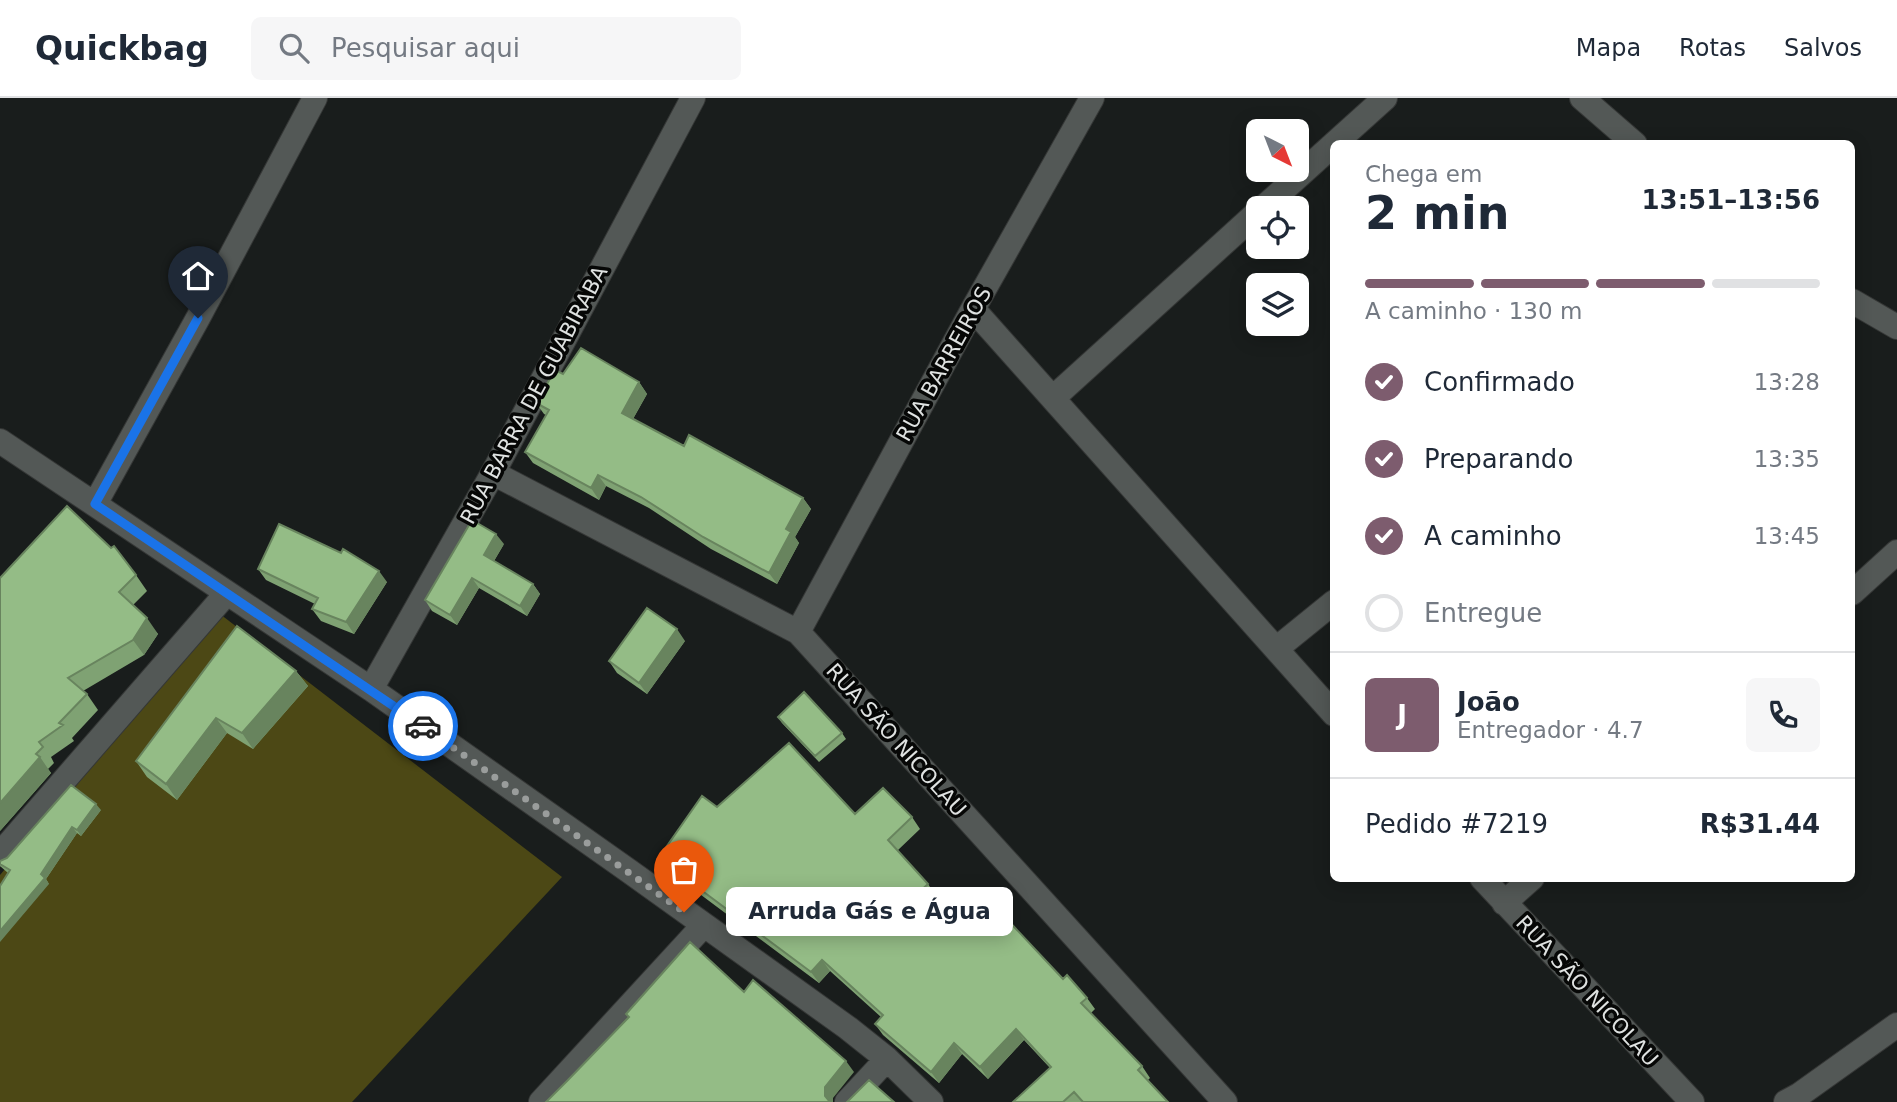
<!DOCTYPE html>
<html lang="pt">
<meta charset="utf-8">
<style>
:root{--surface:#fff;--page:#f6f6f7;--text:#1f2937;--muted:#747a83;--line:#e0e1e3;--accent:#7d5c6e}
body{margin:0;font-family:"DejaVu Sans",sans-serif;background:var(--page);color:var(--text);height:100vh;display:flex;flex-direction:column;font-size:26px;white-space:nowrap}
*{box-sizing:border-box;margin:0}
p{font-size:23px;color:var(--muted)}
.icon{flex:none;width:38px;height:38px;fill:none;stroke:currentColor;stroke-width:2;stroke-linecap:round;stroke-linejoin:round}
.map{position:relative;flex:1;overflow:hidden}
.sheet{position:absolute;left:1330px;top:42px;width:525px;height:742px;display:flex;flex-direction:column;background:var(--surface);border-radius:10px;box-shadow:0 4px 18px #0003}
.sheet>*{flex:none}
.needle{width:46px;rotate:138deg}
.fabs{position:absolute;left:1246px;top:21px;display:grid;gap:14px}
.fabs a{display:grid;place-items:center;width:63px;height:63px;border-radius:10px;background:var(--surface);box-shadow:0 4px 18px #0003;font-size:35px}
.pin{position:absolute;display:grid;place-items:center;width:60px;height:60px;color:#fff;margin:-72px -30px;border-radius:50% 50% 50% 0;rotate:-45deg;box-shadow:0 0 7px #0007}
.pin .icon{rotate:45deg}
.courier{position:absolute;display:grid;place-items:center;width:70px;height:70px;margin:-35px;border:5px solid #1a73e8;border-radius:50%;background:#fff;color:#222;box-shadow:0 2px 9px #0007}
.bubble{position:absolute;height:49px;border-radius:10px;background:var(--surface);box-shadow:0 4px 18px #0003;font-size:23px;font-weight:800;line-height:49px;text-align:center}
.overview em{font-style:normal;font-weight:800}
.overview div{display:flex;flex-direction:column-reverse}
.overview{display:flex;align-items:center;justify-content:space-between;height:119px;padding:0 35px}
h1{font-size:46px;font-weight:800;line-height:52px}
.bar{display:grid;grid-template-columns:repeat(4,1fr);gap:10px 7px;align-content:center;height:84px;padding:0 35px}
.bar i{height:9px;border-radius:5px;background:var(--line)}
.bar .selected{background:var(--accent)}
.bar p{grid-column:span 4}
.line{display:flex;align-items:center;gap:18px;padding:0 35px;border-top:2px solid var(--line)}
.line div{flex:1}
.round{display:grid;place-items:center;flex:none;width:74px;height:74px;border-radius:10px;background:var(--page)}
ol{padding:0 35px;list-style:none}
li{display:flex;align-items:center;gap:21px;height:77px}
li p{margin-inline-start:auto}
li .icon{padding:7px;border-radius:50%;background:var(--accent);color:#fff;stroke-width:4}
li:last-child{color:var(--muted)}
li i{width:38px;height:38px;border:4px solid var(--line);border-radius:50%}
header{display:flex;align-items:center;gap:42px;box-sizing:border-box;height:98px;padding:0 35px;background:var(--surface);border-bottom:2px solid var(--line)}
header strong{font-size:33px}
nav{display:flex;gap:38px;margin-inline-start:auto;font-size:24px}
.search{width:490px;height:63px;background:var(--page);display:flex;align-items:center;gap:18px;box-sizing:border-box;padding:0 24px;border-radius:10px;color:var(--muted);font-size:26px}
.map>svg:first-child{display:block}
.forest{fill:#4c4815}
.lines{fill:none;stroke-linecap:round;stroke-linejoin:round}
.street-casing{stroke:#353736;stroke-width:26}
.street{stroke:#535856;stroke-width:24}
.wall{fill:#7fa273}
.shaded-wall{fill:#68845e}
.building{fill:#94bc86;stroke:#68845e;stroke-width:2}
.done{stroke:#9a9d9c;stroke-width:7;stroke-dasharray:0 12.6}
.route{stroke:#1a73e8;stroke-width:9}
.labels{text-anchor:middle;stroke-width:7;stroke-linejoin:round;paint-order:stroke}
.street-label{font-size:21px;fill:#dfe2e1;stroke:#060706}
</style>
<header>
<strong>Quickbag</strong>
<div class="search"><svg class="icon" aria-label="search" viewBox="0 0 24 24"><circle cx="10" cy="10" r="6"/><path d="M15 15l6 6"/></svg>Pesquisar aqui</div>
<nav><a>Mapa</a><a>Rotas</a><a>Salvos</a></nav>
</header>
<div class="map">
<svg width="1897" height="1004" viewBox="0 0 1897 1004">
<rect width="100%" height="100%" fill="#191d1c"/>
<!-- forest -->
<path class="forest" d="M 220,516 L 562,779 L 352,1004 L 0,1004 L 0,777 Z"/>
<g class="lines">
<!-- street casing -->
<g class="street-casing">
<path id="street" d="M 1582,0 L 1635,46
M 1334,46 L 1385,0
M 1263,110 L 1334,46
M 1852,203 L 1897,229
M 973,211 L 1334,616
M 1053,300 L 1258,114
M 0,343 L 371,591 L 629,773 L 848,930 L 887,961 L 931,1004
M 493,375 L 798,534 L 1225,1004
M 95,406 L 198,220 L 315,0
M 1852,495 L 1897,454
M 798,534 L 973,211 L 1092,0
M 1276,551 L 1334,504
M 371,591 L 493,375 L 693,0
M 0,756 L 226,496
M 1482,780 L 1692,1004
M 1504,805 L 1532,780
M 541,1004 L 703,828
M 847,1004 L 887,961
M 1786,1004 L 1799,997 L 1897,927"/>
</g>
<!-- street -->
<use href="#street" class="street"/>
</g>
<!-- wall -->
<path class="wall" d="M 563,276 L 639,284 L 647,296 L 633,321 L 684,348 L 803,400 L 811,411 L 795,439 L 799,445 L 777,486 L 711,451 L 649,410 L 606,388 L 599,402 L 533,365 L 525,354 L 546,317 L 544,316 L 536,305 Z
M 67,408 L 136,477 L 147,493 L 133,507 L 158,536 L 144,557 L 83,593 L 87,596 L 98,612 L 72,640 L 74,643 L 51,659 L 54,665 L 48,671 L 51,675 L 0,733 Z
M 504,446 L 494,463 L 533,486 L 540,496 L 527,518 L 479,490 L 457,527 L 432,513 L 425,502 Z
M 258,471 L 387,484 L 354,536 L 321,523 L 312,511 L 315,506 L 266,482 Z
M 685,543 L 647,596 L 617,575 L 609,563 Z
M 296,573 L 308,588 L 253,651 L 227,635 L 177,702 L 147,679 L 136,663 Z
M 778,619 L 842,635 L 846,641 L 819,664 L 782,625 Z
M 717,709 L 912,719 L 920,731 L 897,753 L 928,786 L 936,798 L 928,804 L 957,831 L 1063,881 L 1087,900 L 1095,911 L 1091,915 L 1142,968 L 1150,980 L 1148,982 L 1168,1004 L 1013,1004 L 1050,970 L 1024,942 L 988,981 L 962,956 L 939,985 L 883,937 L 875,926 L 881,919 L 830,873 L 819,885 L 681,782 L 676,775 L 668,769 L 660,758 Z
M 101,712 L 81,738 L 77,735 L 46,781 L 49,786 L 8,775 L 0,768 L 0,763 Z"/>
<!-- shaded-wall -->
<path class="shaded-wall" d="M 639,284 L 647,296 L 630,326 L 622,315 Z
M 598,377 L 606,388 L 599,402 L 591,390 Z
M 803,400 L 811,411 L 795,439 L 799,445 L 777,486 L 769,475 L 786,431 Z
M 496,436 L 504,446 L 491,468 L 484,457 Z
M 379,473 L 387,484 L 354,536 L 346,524 Z
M 472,480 L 479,490 L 457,527 L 450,517 Z
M 533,486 L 540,496 L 527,518 L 520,508 Z
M 147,520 L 158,536 L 144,557 L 133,542 Z
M 677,531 L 685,543 L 647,596 L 639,585 Z
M 296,573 L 308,588 L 253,651 L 242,635 Z
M 216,620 L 227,635 L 177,702 L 166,686 Z
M 40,659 L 51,675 L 0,733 L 0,705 Z
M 96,706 L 101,712 L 81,738 L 77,732 Z
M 72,729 L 77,735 L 46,781 L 49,786 L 0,844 L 0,833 L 41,776 Z
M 822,862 L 830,873 L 819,885 L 811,874 Z
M 1016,931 L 1024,942 L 988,981 L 980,969 Z
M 954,945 L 962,956 L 939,985 L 931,974 Z
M 846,963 L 854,974 L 833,1000 L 833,1004 L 830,1004 L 825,998 L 825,989 Z"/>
<!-- building -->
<path class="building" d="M 581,250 L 639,284 L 622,315 L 684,348 L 689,337 L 803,400 L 786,431 L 791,434 L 769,475 L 703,439 L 641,399 L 598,377 L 591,390 L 525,354 L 549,312 L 536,305 L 555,272 L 563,276 Z
M 67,408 L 111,450 L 114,448 L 136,477 L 119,494 L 147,520 L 133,542 L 68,580 L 87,596 L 59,625 L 63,627 L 39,644 L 43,649 L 36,656 L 40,659 L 0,705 L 0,480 Z
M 472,422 L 496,436 L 484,457 L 533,486 L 520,508 L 472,480 L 450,517 L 425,502 Z
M 279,426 L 341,455 L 343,451 L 379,473 L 346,524 L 312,511 L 318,500 L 258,471 Z
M 647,510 L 677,531 L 639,585 L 609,563 Z
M 237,528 L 296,573 L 242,635 L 216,620 L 166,686 L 136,663 Z
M 804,594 L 842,635 L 815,658 L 778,619 Z
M 789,645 L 855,716 L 883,690 L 912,719 L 888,742 L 928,786 L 918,795 L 957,831 L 988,801 L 1063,881 L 1067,877 L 1087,900 L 1081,905 L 1142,968 L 1138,972 L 1168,1004 L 1083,1004 L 1074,994 L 1063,1004 L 1013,1004 L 1051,969 L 1016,931 L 980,969 L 954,945 L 931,974 L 875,926 L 883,917 L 822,862 L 811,874 L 673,771 L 675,768 L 660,758 L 702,698 L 717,709 Z
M 71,687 L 96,706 L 77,732 L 72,729 L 41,776 L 45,780 L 0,833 L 0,788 L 10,772 L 0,766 L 0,763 L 7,760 Z
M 690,844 L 744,894 L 753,882 L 846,963 L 825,989 L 825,998 L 830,1004 L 546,1004 L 568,982 L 629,919 L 626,916 Z
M 869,982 L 894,1004 L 847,1004 Z"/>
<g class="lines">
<!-- done -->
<path class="done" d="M 423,628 L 684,814"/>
<!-- route -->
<path class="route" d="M 198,220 L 95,406 L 423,628"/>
</g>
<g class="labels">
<!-- street labels -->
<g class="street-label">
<text transform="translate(944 266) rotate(-61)" y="7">RUA BARREIROS</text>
<text transform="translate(534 297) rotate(-62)" y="7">RUA BARRA DE GUABIRABA</text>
<text transform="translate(896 642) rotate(48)" y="7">RUA SÃO NICOLAU</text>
<text transform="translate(1587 893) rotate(47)" y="7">RUA SÃO NICOLAU</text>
</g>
</g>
</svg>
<div class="fabs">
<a><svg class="needle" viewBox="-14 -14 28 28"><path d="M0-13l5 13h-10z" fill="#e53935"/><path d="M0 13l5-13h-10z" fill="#747a83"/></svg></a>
<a><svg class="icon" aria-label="locate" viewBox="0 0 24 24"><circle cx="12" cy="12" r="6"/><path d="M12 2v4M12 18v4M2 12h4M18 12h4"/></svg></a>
<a><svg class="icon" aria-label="layers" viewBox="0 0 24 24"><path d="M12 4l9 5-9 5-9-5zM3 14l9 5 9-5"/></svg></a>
</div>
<div class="pin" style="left:684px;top:814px;background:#ea580c"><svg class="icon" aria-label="bag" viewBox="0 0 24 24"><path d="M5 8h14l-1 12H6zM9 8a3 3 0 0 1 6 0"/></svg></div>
<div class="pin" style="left:198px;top:220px;background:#1f2937"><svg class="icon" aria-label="home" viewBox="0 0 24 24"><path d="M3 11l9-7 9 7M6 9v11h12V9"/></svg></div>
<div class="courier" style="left:423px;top:628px"><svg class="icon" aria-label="car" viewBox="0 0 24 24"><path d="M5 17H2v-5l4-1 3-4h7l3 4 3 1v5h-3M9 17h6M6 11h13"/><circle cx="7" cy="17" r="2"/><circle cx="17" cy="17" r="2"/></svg></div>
<div class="bubble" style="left:726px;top:789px;width:287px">Arruda Gás e Água</div>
<section class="sheet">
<div class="overview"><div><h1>2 min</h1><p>Chega em</p></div><em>13:51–13:56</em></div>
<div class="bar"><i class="selected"></i><i class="selected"></i><i class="selected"></i><i></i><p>A caminho · 130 m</p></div>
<ol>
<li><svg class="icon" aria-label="check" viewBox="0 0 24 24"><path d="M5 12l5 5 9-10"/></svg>Confirmado<p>13:28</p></li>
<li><svg class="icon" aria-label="check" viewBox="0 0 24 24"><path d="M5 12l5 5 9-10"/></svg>Preparando<p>13:35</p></li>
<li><svg class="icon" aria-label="check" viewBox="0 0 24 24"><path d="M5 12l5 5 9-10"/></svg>A caminho<p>13:45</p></li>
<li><i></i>Entregue</li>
</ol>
<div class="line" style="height:126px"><b class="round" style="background:var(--accent);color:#fff">J</b><div><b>João</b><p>Entregador · 4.7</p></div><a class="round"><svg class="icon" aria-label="phone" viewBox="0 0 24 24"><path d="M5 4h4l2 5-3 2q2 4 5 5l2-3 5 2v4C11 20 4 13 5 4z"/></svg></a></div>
<div class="line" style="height:91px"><div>Pedido #7219</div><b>R$31.44</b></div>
</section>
</div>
